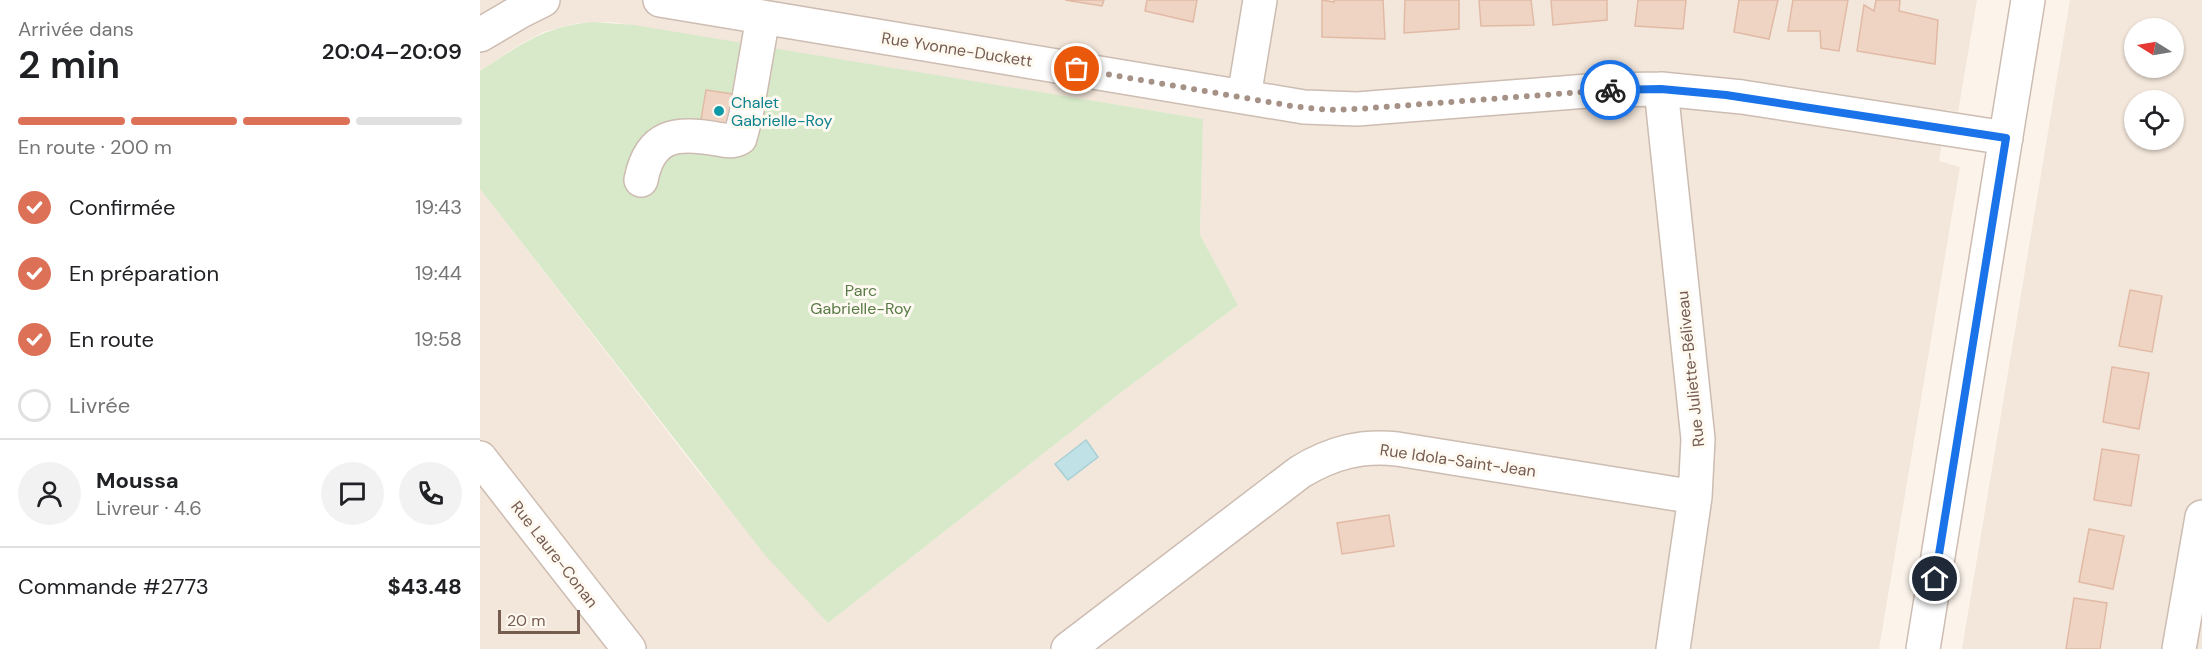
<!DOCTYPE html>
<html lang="fr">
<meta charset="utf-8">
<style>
:root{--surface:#fff;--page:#f2f2f2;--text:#202124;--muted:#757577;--line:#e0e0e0;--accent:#dd7158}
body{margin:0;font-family:"DM Sans",sans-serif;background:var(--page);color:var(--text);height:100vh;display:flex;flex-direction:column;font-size:22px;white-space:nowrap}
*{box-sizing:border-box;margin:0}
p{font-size:20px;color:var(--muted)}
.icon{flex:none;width:33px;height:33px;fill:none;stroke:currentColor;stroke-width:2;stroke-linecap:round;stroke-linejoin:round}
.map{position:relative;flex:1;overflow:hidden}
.side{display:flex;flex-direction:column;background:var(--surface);width:480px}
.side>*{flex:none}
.needle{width:39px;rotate:281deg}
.buttons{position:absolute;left:1644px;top:18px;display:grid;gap:12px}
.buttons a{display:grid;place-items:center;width:60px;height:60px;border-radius:50%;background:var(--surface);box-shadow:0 2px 4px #0004;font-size:30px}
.scale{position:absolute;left:18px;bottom:15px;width:82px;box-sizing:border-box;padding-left:6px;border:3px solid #765b4f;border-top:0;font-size:16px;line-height:21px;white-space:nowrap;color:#765b4f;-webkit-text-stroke:4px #fef9f1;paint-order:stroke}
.pin{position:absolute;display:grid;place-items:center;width:51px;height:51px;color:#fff;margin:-26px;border:3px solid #fff;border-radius:50%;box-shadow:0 2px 6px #0007}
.courier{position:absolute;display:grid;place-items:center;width:60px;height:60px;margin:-30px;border:4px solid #1a73e8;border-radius:50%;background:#fff;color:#222;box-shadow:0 2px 8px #0007}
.overview em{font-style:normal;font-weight:600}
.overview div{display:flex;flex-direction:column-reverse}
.overview{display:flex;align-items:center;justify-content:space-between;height:102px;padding:0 18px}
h1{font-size:39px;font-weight:600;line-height:45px}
.bar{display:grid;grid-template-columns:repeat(4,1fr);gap:9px 6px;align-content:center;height:72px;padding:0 18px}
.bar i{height:8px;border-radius:4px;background:var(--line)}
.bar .active{background:var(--accent)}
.bar p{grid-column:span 4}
.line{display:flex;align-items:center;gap:15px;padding:0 18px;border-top:2px solid var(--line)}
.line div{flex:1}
.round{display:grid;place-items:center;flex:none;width:63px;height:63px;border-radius:32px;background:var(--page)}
ol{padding:0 18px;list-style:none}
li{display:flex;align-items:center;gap:18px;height:66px}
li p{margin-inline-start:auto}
li .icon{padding:6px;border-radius:50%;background:var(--accent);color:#fff;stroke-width:4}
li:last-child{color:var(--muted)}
li i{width:33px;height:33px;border:3px solid var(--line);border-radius:50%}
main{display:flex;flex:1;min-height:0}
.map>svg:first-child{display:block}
.residential{fill:#f3e6da;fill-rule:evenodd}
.green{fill:#d7e9c9}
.water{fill:#c0e1e5;stroke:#a7d0d6;stroke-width:1.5}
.building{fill:#efd4c4;stroke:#e1baa5;stroke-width:1.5}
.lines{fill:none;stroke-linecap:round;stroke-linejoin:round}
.minor-casing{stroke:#cdbcb1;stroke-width:36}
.minor{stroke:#fff;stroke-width:33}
.done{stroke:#a59186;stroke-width:6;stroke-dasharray:0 10.8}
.route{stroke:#1a73e8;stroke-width:8}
.culture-dot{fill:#0f9aa8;stroke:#fef9f1;stroke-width:2}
.labels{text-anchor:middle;stroke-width:6;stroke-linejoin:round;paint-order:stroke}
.street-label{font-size:16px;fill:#765b4f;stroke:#fef9f1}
.culture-label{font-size:16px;fill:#0d838f;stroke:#fef9f1;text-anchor:start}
.park-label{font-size:16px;fill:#587a47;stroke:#fef9f1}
</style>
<main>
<section class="side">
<div class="overview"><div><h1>2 min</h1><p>Arrivée dans</p></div><em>20:04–20:09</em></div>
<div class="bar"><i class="active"></i><i class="active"></i><i class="active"></i><i></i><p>En route · 200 m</p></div>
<ol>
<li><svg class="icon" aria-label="check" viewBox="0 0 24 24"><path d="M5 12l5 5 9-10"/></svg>Confirmée<p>19:43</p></li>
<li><svg class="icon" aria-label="check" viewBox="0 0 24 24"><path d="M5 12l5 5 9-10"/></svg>En préparation<p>19:44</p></li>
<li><svg class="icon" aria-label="check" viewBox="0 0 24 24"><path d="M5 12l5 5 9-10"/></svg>En route<p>19:58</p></li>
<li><i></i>Livrée</li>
</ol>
<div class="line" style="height:108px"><a class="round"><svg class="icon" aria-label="person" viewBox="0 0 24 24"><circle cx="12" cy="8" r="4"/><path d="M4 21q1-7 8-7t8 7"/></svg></a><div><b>Moussa</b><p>Livreur · 4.6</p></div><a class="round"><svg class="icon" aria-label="chat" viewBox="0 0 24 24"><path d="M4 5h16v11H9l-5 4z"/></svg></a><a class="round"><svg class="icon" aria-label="phone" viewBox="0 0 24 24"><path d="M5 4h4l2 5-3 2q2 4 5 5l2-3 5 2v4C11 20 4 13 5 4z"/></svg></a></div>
<div class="line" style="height:78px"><div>Commande #2773</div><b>$43.48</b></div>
</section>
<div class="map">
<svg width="1722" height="649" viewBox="0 0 1722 649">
<rect width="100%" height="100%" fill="#fcf4eb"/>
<!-- residential -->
<path class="residential" d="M 0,0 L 1497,0 L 1478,112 L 1467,110 L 1459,161 L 1480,167 L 1399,649 L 0,649 L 0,189 L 220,474 L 348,623 L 648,387 L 758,305 L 720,235 L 723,119 L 132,22 L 97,23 L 63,32 L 37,46 L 0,71 Z
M 1590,0 L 1722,0 L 1722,649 L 1482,649 ZM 1654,28 L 1694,28 L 1694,68 L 1654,68 ZM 1654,100 L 1694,100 L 1694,140 L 1654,140 Z"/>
<!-- green -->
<path class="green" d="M 113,22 L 154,25 L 723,119 L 720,235 L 758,305 L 648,387 L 348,623 L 285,555 L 0,189 L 0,71 C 40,45 64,26 113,22 Z"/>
<!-- water -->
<path class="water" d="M 606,440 L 618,457 L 588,480 L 575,464 Z"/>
<!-- building -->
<path class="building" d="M 585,0 L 624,0 L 622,6 Z
M 667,0 L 717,0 L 713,22 L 665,11 Z
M 842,0 L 854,2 L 854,0 L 903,0 L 905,39 L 842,37 Z
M 925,0 L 979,0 L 979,29 L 924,33 Z
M 999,0 L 1051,0 L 1054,25 L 1001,26 Z
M 1071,0 L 1127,0 L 1127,20 L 1073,25 Z
M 1158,0 L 1206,0 L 1203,29 L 1155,26 Z
M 1259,0 L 1298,0 L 1289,39 L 1254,32 Z
M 1313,0 L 1368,0 L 1359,51 L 1341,48 L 1340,31 L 1308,31 Z
M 1396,0 L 1420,0 L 1419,11 L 1458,20 L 1455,64 L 1377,51 L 1384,5 L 1394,11 Z
M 226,90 L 259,95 L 253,131 L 220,126 Z
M 1650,290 L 1682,296 L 1672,352 L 1639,346 Z
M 1632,367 L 1669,373 L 1659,429 L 1623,422 Z
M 1622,449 L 1659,455 L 1651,506 L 1614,500 Z
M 909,515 L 914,546 L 862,554 L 857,523 Z
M 1609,529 L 1644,536 L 1633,589 L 1599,582 Z
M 1594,598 L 1627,603 L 1620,649 L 1586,649 Z"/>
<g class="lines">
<!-- minor casing -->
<g class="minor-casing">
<path id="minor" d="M 180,0 L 824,107 L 877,109 L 1120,90 L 1181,89 L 1262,97 L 1526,138
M 0,35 L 39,12 L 63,0
M 1181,89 L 1218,439 L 1215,497 L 1193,649
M 764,97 L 780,0
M 161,180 C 170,134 196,132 237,139 C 245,140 252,143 260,138 L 266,115 L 283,17
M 0,458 L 149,649
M 588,649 L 820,472 C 851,453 881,445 917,449 L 1215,497
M 1443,649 L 1548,0
M 1699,649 L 1722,517"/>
</g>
<!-- minor -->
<use href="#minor" class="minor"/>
</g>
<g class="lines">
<!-- done -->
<path class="done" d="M 597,69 L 812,106 L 848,110 L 877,109 L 1130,90"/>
<!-- route -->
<path class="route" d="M 1130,90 L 1181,89 L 1246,95 L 1526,138 L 1455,579"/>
</g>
<!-- markers -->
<circle class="culture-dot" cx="239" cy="111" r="6"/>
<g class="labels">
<!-- street labels -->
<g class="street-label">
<text transform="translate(477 49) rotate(9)" y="6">Rue Yvonne-Duckett</text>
<text transform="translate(1210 369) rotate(-96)" y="6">Rue Juliette-Béliveau</text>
<text transform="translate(978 460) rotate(8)" y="6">Rue Idola-Saint-Jean</text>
<text transform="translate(75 554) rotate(52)" y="6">Rue Laure-Conan</text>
</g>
<!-- culture labels -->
<g class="culture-label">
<text x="251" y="108">Chalet<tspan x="251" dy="18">Gabrielle-Roy</tspan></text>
</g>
<!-- park labels -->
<g class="park-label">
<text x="381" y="296">Parc<tspan x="381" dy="18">Gabrielle-Roy</tspan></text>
</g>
</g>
</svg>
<div class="buttons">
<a><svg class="needle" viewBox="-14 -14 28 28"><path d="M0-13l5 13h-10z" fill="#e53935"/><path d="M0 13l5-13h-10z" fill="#757577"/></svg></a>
<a><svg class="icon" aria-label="locate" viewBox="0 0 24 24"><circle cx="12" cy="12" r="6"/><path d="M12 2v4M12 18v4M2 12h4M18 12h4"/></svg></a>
</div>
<div class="scale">20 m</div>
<div class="pin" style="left:597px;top:69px;background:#ea580c"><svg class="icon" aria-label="bag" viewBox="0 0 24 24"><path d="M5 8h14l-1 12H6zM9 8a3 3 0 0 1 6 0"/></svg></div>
<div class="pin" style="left:1455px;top:579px;background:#1f2937"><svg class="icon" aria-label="home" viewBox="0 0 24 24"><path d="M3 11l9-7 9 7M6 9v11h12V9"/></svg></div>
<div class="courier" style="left:1130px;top:90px"><svg class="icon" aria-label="bike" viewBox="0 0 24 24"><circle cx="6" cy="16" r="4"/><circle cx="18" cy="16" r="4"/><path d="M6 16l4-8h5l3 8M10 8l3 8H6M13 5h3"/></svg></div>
</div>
</main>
